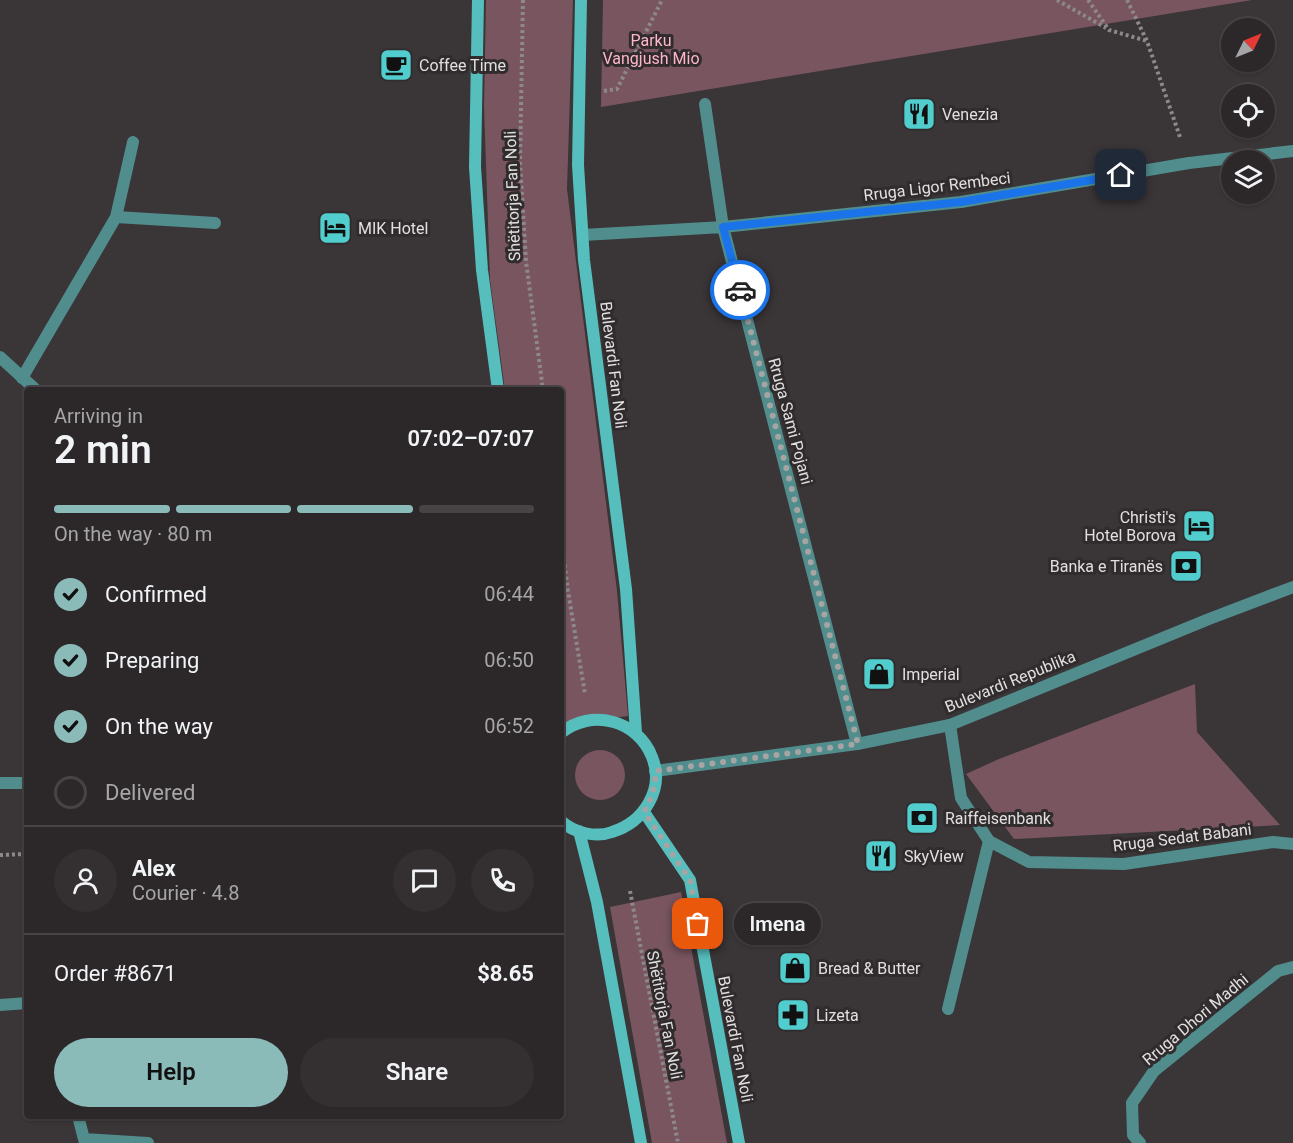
<!DOCTYPE html>
<meta charset="utf-8">
<style>
:root{--surface:#2c2829;--page:#343031;--text:#f1f3f6;--muted:#a6a6a8;--line:#484446;--accent:#8bbbb9}
body{margin:0;font-family:Roboto,sans-serif;background:var(--page);color:var(--text);height:100vh;display:flex;flex-direction:column;font-size:22px;white-space:nowrap}
*{box-sizing:border-box;margin:0}
p{font-size:20px;color:var(--muted)}
.icon{flex:none;width:33px;height:33px;fill:none;stroke:currentColor;stroke-width:2;stroke-linecap:round;stroke-linejoin:round}
.map{position:relative;flex:1;overflow:hidden}
.drawer{position:absolute;left:24px;top:387px;width:540px;height:732px;display:flex;flex-direction:column;background:var(--surface);border-radius:6px;box-shadow:0 2px 4px #0004,0 0 0 2px var(--line)}
.drawer>*{flex:none}
.needle{width:39px;rotate:47deg}
.tools{position:absolute;left:1221px;top:18px;display:grid;gap:12px}
.tools a{display:grid;place-items:center;width:54px;height:54px;border-radius:50%;background:var(--surface);box-shadow:0 2px 4px #0004,0 0 0 2px var(--line);font-size:30px}
.pin{position:absolute;display:grid;place-items:center;width:51px;height:51px;color:#fff;margin:-26px;border-radius:12px;box-shadow:0 3px 9px #0006}
.courier{position:absolute;display:grid;place-items:center;width:60px;height:60px;margin:-30px;border:4px solid #1a73e8;border-radius:50%;background:#fff;color:#222;box-shadow:0 2px 8px #0007}
.bubble{position:absolute;height:42px;border-radius:21px;background:var(--surface);box-shadow:0 2px 4px #0004,0 0 0 2px var(--line);font-size:20px;font-weight:600;line-height:42px;text-align:center}
.overview em{font-style:normal;font-weight:600}
.overview div{display:flex;flex-direction:column-reverse}
.overview{display:flex;align-items:center;justify-content:space-between;height:102px;padding:0 30px}
h1{font-size:39px;font-weight:600;line-height:45px}
.bar{display:grid;grid-template-columns:repeat(4,1fr);gap:9px 6px;align-content:center;height:72px;padding:0 30px}
.bar i{height:8px;border-radius:4px;background:var(--line)}
.bar .selected{background:var(--accent)}
.bar p{grid-column:span 4}
.line{display:flex;align-items:center;gap:15px;padding:0 30px;border-top:2px solid var(--line)}
.line div{flex:1}
.round{display:grid;place-items:center;flex:none;width:63px;height:63px;border-radius:32px;background:var(--page)}
ol{padding:0 30px;list-style:none}
li{display:flex;align-items:center;gap:18px;height:66px}
li p{margin-inline-start:auto}
li .icon{padding:6px;border-radius:50%;background:var(--accent);color:#111;stroke-width:4}
li:last-child{color:var(--muted)}
li i{width:33px;height:33px;border:3px solid var(--line);border-radius:50%}
.action{display:flex;gap:12px;margin-top:auto;padding:12px 30px}
.action a{flex:1;height:69px;border-radius:36px;background:var(--accent);color:#111;font-size:24px;font-weight:600;line-height:69px;text-align:center}
.action a+a{background:var(--page);color:var(--text)}
.map>svg:first-child{display:block}
.green{fill:#795560}
.lines{fill:none;stroke-linecap:round;stroke-linejoin:round}
.path{stroke:#8d898a;stroke-width:4;stroke-dasharray:3 3;stroke-linecap:butt}
.service{stroke:#518d8d;stroke-width:12}
.minor{stroke:#518d8d;stroke-width:12}
.tertiary{stroke:#518d8d;stroke-width:12}
.secondary{stroke:#56bebd;stroke-width:12}
.done{stroke:#a7a4a4;stroke-width:6;stroke-dasharray:0 10.8}
.route{stroke:#1a73e8;stroke-width:8}
.labels{text-anchor:middle;stroke-width:6;stroke-linejoin:round;paint-order:stroke}
.park-label{font-size:16px;fill:#ffb6cb;stroke:#302b2d}
.poi-label{font-size:16px;fill:#e2dfdf;stroke:#302b2d;text-anchor:start}
.street-label{font-size:16px;fill:#e2dfdf;stroke:#302b2d}
</style>
<div class="map">
<svg width="1293" height="1143" viewBox="0 0 1293 1143">
<rect width="100%" height="100%" fill="#3a3537"/>
<!-- green -->
<path class="green" d="M 486,0 L 573,0 L 567,189 L 617,591 L 628,716 L 561,725 L 561,390 L 505,390 L 490,280 L 484,107 Z
M 603,0 L 1252,0 L 601,107 Z
M 1195,684 L 1197,732 L 1280,825 L 1014,839 L 966,774 L 999,759 Z
M575 775a25 25 0 1 1 50 0a25 25 0 1 1-50 0Z
M 681,892 L 727,1143 L 652,1143 L 610,907 Z"/>
<g class="lines">
<!-- path -->
<path class="path" d="M 523,0 L 520,162 L 526,261 L 543,390
M 1057,0 L 1106,28
M 1088,0 L 1109,30 L 1147,41
M 1127,0 L 1147,41 L 1180,137
M 604,91 L 617,89 L 662,0
M 561,535 L 568,591 L 585,694
M 0,855 L 27,854
M 630,891 L 678,1143"/>
<!-- service -->
<path class="service" d="M 116,217 L 133,142
M 22,378 L 116,217 L 215,223
M 948,1009 L 989,841"/>
<!-- minor -->
<path class="minor" d="M 705,104 L 723,227 L 857,744
M 583,235 L 723,227 L 961,202 L 1189,163 L 1293,151
M 0,357 L 36,390
M 950,725 L 961,798 L 989,841 L 1029,862 L 1124,864 L 1273,842 L 1293,844
M 0,783 L 27,783
M 0,1005 L 27,1003
M 78,1116 L 85,1143
M 84,1139 L 148,1143
M 1140,1143 L 1133,1135 L 1132,1103 L 1154,1071 L 1278,971 L 1293,967"/>
<!-- tertiary -->
<path class="tertiary" d="M 655,771 L 857,744 L 950,725 L 1209,619 L 1293,587"/>
<!-- secondary -->
<path class="secondary" d="M 478,0 L 475,167 L 482,270 L 498,390
M 581,0 L 578,165 L 584,260 L 626,589 L 636,733
M 561,733 C 591,708 638,720 652,757 C 665,789 644,822 612,832 C 596,838 574,833 561,821
M 644,812 L 690,880 L 739,1143
M 579,831 L 597,902 L 641,1143"/>
</g>
<g class="lines">
<!-- done -->
<path class="done" d="M 698,924 L 690,880 L 644,812 C 652,798 655,787 656,771 L 858,744 L 740,290"/>
<!-- route -->
<path class="route" d="M 740,290 L 723,227 L 961,202 L 1121,175"/>
</g>
<!-- icons -->
<defs>
<g id="cafe-square" transform="scale(1.725)"><rect x="-9" y="-9" width="18" height="18" rx="4" fill="#52cdcd" stroke="#302b2d"/><path d="M-5.5-4.5H6V0H3Q3 3.5 0 3.5H-2.5Q-5.5 3.5-5.5 0ZM3-3.2v2h1.7v-2ZM-6 4.5H4V6H-6Z" fill="#111"/></g>
<g id="restaurant-square" transform="scale(1.725)"><rect x="-9" y="-9" width="18" height="18" rx="4" fill="#52cdcd" stroke="#302b2d"/><path d="M-5-6h1v4h1v-4h1v4h1v-4h1v5L-1.5 .5V6h-2V.5L-5-1ZM5-6V6H3V1.5H1.5Q1.5-4 5-6Z" fill="#111"/></g>
<g id="hotel-square" transform="scale(1.725)"><rect x="-9" y="-9" width="18" height="18" rx="4" fill="#52cdcd" stroke="#302b2d"/><path d="M-6-4.5h1.5V1H6V5H4.5V3h-9V5H-6ZM-4 0a1.8 1.8 0 1 1 3.6 0ZM.5 0V-2.5h3Q6-2.5 6 0Z" fill="#111"/></g>
<g id="bank-square" transform="scale(1.725)"><rect x="-9" y="-9" width="18" height="18" rx="4" fill="#52cdcd" stroke="#302b2d"/><path d="M-6-4H6V4H-6ZM0-2.3a2.3 2.3 0 1 0 0 4.6a2.3 2.3 0 1 0 0-4.6Z" fill="#111"/></g>
<g id="shop-square" transform="scale(1.725)"><rect x="-9" y="-9" width="18" height="18" rx="4" fill="#52cdcd" stroke="#302b2d"/><path d="M-5-2.5h2.3a2.7 3.5 0 0 1 5.4 0H5L5.5 6h-11ZM-1.5-2.5h3a1.5 2.3 0 0 0-3 0Z" fill="#111"/></g>
<g id="pharmacy-square" transform="scale(1.725)"><rect x="-9" y="-9" width="18" height="18" rx="4" fill="#52cdcd" stroke="#302b2d"/><path d="M-2-6h4v4h4v4h-4v4h-4v-4h-4v-4h4Z" fill="#111"/></g>
</defs>
<g fill-rule="evenodd">
<use href="#cafe-square" x="396" y="65"/>
<use href="#restaurant-square" x="919" y="114"/>
<use href="#hotel-square" x="335" y="228"/>
<use href="#hotel-square" x="1199" y="526"/>
<use href="#bank-square" x="1186" y="566"/>
<use href="#shop-square" x="879" y="674"/>
<use href="#bank-square" x="922" y="818"/>
<use href="#restaurant-square" x="881" y="856"/>
<use href="#shop-square" x="795" y="968"/>
<use href="#pharmacy-square" x="793" y="1015"/>
</g>
<g class="labels">
<!-- park labels -->
<g class="park-label">
<text x="651" y="46">Parku<tspan x="651" dy="18">Vangjush Mio</tspan></text>
</g>
<!-- poi labels -->
<g class="poi-label">
<text x="419" y="71">Coffee Time</text>
<text x="942" y="120">Venezia</text>
<text x="358" y="234">MIK Hotel</text>
<text x="1176" y="523" text-anchor="end">Christi's<tspan x="1176" dy="18">Hotel Borova</tspan></text>
<text x="1163" y="572" text-anchor="end">Banka e Tiranës</text>
<text x="902" y="680">Imperial</text>
<text x="945" y="824">Raiffeisenbank</text>
<text x="904" y="862">SkyView</text>
<text x="818" y="974">Bread &amp; Butter</text>
<text x="816" y="1021">Lizeta</text>
</g>
<!-- street labels -->
<g class="street-label">
<text transform="translate(937 186) rotate(-7)" y="6">Rruga Ligor Rembeci</text>
<text transform="translate(512 196) rotate(-92)" y="6">Shëtitorja Fan Noli</text>
<text transform="translate(614 365) rotate(83)" y="6">Bulevardi Fan Noli</text>
<text transform="translate(791 421) rotate(75)" y="6">Rruga Sami Pojani</text>
<text transform="translate(1010 681) rotate(-22)" y="6">Bulevardi Republika</text>
<text transform="translate(1182 837) rotate(-7)" y="6">Rruga Sedat Babani</text>
<text transform="translate(665 1015) rotate(79)" y="6">Shëtitorja Fan Noli</text>
<text transform="translate(1195 1019) rotate(-40)" y="6">Rruga Dhori Madhi</text>
<text transform="translate(736 1039) rotate(79)" y="6">Bulevardi Fan Noli</text>
</g>
</g>
</svg>
<div class="tools">
<a><svg class="needle" viewBox="-14 -14 28 28"><path d="M0-13l5 13h-10z" fill="#e53935"/><path d="M0 13l5-13h-10z" fill="#a6a6a8"/></svg></a>
<a><svg class="icon" aria-label="locate" viewBox="0 0 24 24"><circle cx="12" cy="12" r="6"/><path d="M12 2v4M12 18v4M2 12h4M18 12h4"/></svg></a>
<a><svg class="icon" aria-label="layers" viewBox="0 0 24 24"><path d="M12 4l9 5-9 5-9-5zM3 14l9 5 9-5"/></svg></a>
</div>
<div class="pin" style="left:698px;top:924px;background:#ea580c"><svg class="icon" aria-label="bag" viewBox="0 0 24 24"><path d="M5 8h14l-1 12H6zM9 8a3 3 0 0 1 6 0"/></svg></div>
<div class="pin" style="left:1121px;top:175px;background:#1f2937"><svg class="icon" aria-label="home" viewBox="0 0 24 24"><path d="M3 11l9-7 9 7M6 9v11h12V9"/></svg></div>
<div class="courier" style="left:740px;top:290px"><svg class="icon" aria-label="car" viewBox="0 0 24 24"><path d="M5 17H2v-5l4-1 3-4h7l3 4 3 1v5h-3M9 17h6M6 11h13"/><circle cx="7" cy="17" r="2"/><circle cx="17" cy="17" r="2"/></svg></div>
<div class="bubble" style="left:734px;top:903px;width:87px">Imena</div>
<section class="drawer">
<div class="overview"><div><h1>2 min</h1><p>Arriving in</p></div><em>07:02–07:07</em></div>
<div class="bar"><i class="selected"></i><i class="selected"></i><i class="selected"></i><i></i><p>On the way · 80 m</p></div>
<ol>
<li><svg class="icon" aria-label="check" viewBox="0 0 24 24"><path d="M5 12l5 5 9-10"/></svg>Confirmed<p>06:44</p></li>
<li><svg class="icon" aria-label="check" viewBox="0 0 24 24"><path d="M5 12l5 5 9-10"/></svg>Preparing<p>06:50</p></li>
<li><svg class="icon" aria-label="check" viewBox="0 0 24 24"><path d="M5 12l5 5 9-10"/></svg>On the way<p>06:52</p></li>
<li><i></i>Delivered</li>
</ol>
<div class="line" style="height:108px"><a class="round"><svg class="icon" aria-label="person" viewBox="0 0 24 24"><circle cx="12" cy="8" r="4"/><path d="M4 21q1-7 8-7t8 7"/></svg></a><div><b>Alex</b><p>Courier · 4.8</p></div><a class="round"><svg class="icon" aria-label="chat" viewBox="0 0 24 24"><path d="M4 5h16v11H9l-5 4z"/></svg></a><a class="round"><svg class="icon" aria-label="phone" viewBox="0 0 24 24"><path d="M5 4h4l2 5-3 2q2 4 5 5l2-3 5 2v4C11 20 4 13 5 4z"/></svg></a></div>
<div class="line" style="height:78px"><div>Order #8671</div><b>$8.65</b></div>
<div class="action"><a>Help</a><a>Share</a></div>
</section>
</div>
